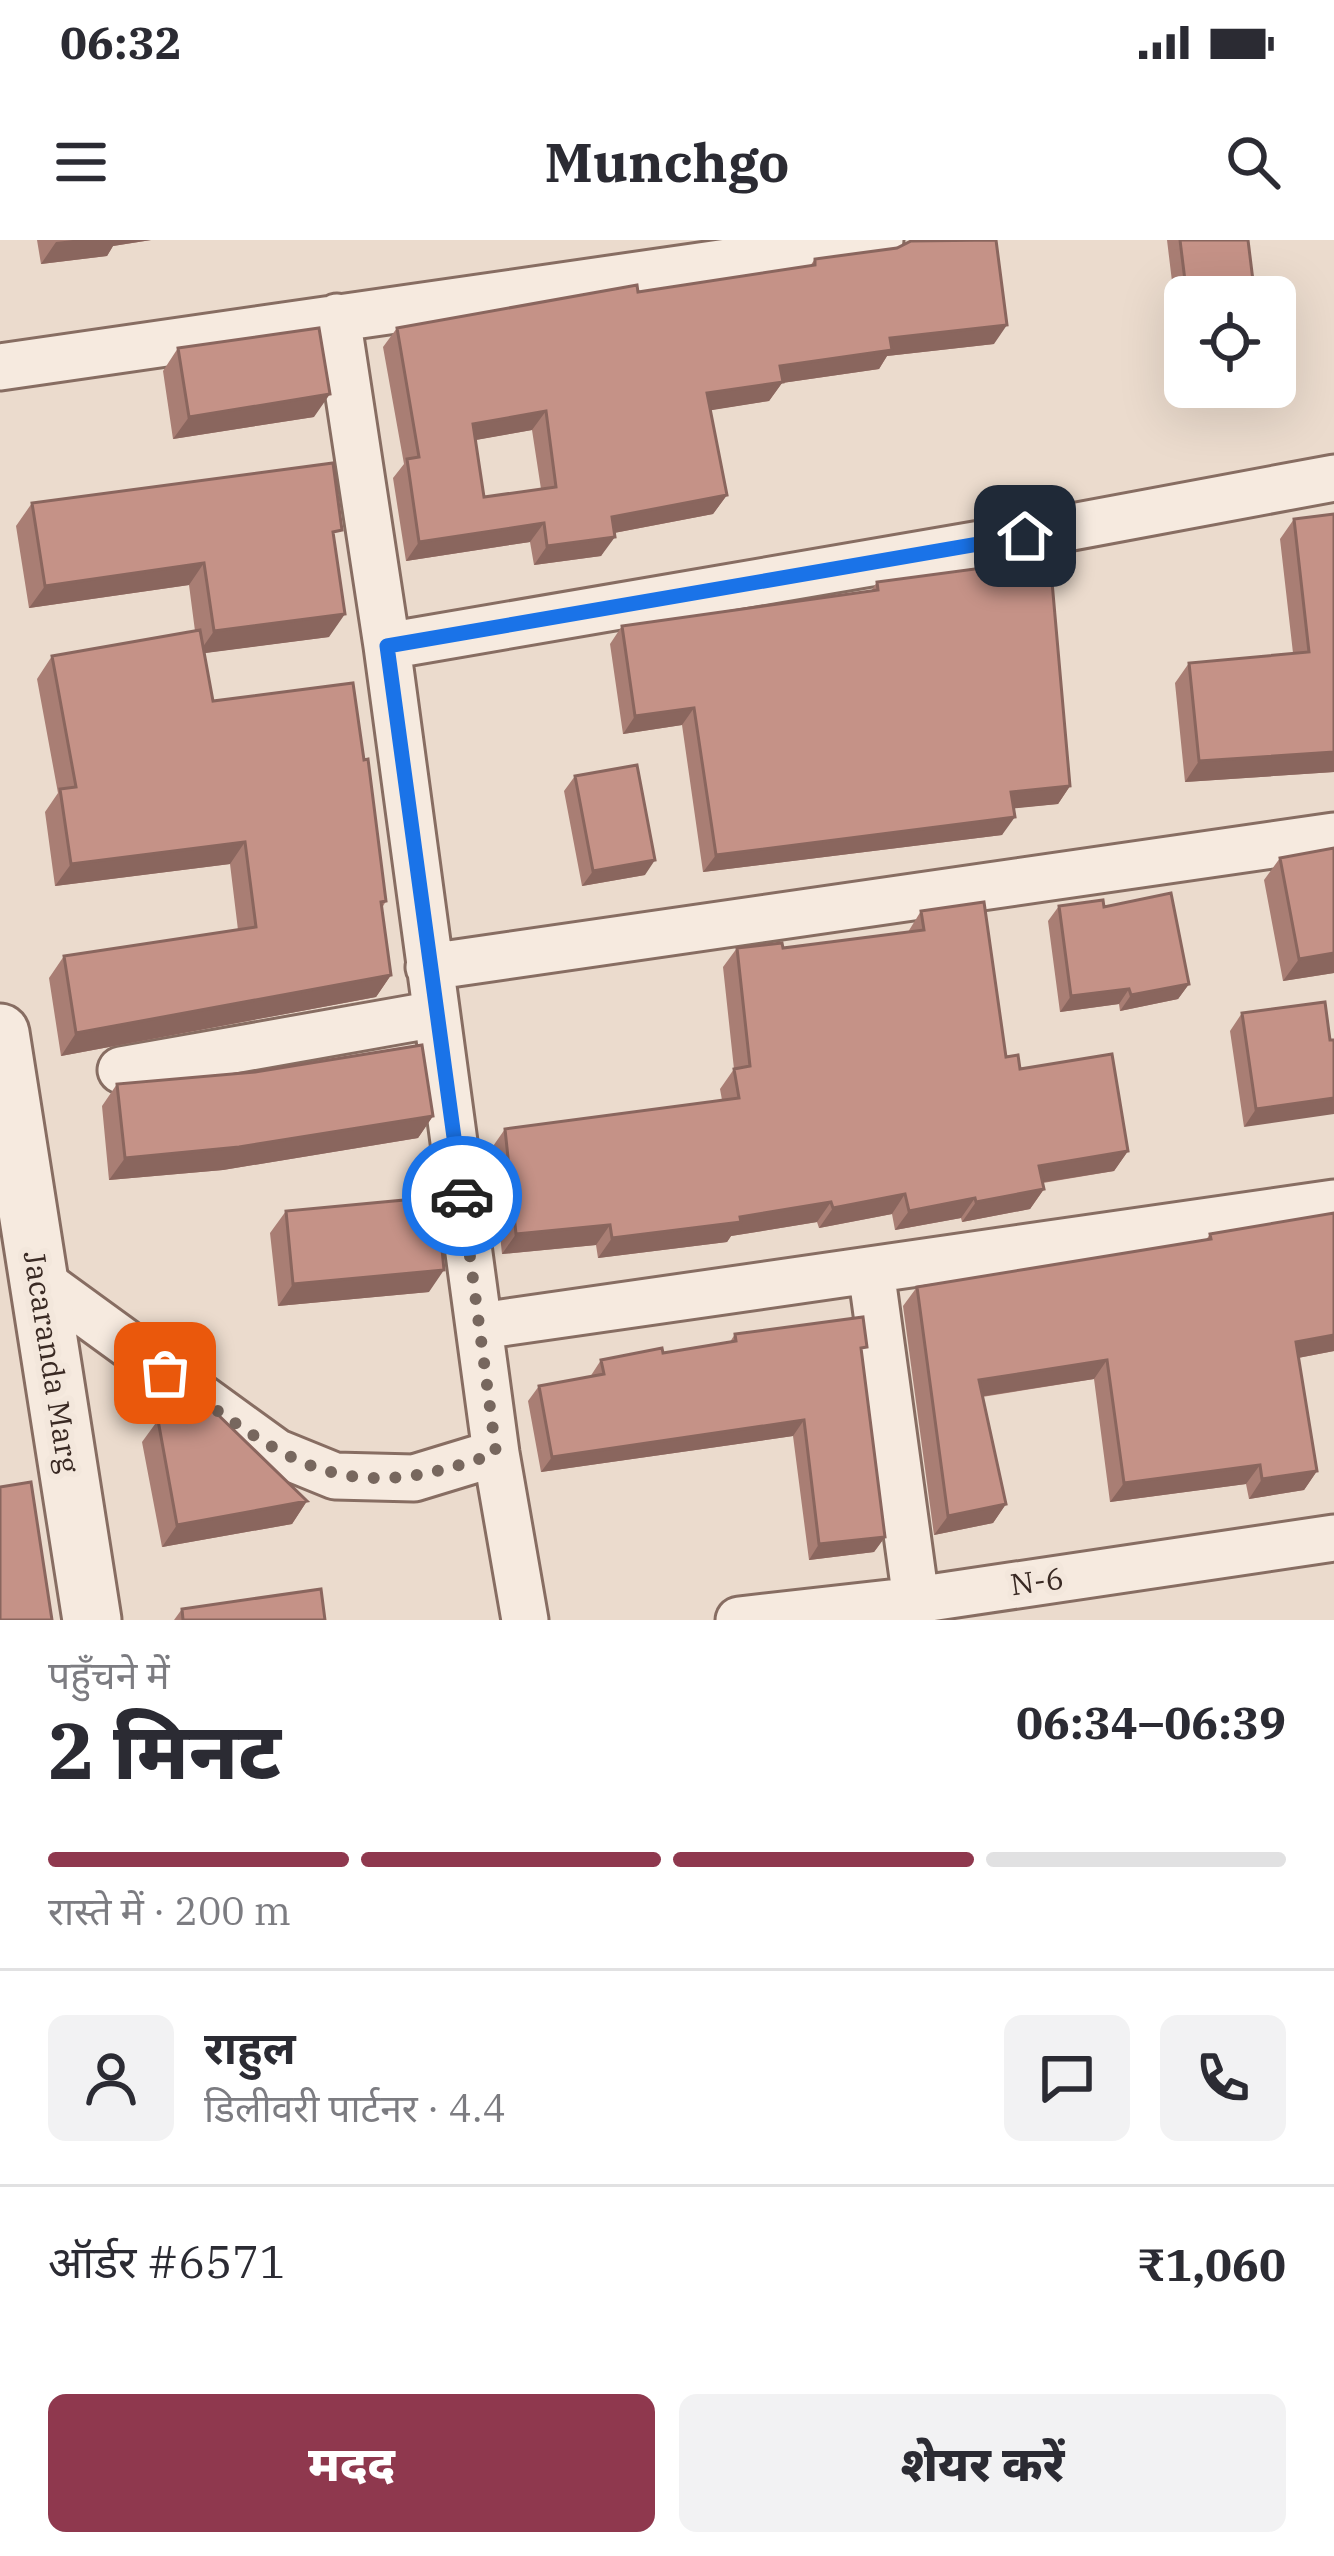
<!DOCTYPE html>
<html lang="hi">
<meta charset="utf-8">
<style>
:root{--surface:#fff;--page:#f2f2f3;--text:#2b2b33;--muted:#7c7c81;--line:#e1e1e2;--accent:#8f384e}
body{margin:0;font-family:"IBM Plex Serif","Noto Sans Devanagari",serif;background:var(--page);color:var(--text);height:100vh;display:flex;flex-direction:column;font-size:45px;white-space:nowrap}
*{box-sizing:border-box;margin:0}
p{font-size:39px;color:var(--muted)}
.icon{flex:none;width:66px;height:66px;fill:none;stroke:currentColor;stroke-width:2;stroke-linecap:round;stroke-linejoin:round}
.map{position:relative;height:1380px;overflow:hidden}
.drawer{display:flex;flex-direction:column;background:var(--surface);flex:1}
.drawer>*{flex:none}
.controls{position:absolute;left:1164px;top:36px;display:grid;gap:24px}
.controls a{display:grid;place-items:center;width:132px;height:132px;border-radius:18px;background:var(--surface);box-shadow:0 12px 48px #0002;font-size:60px}
.pin{position:absolute;display:grid;place-items:center;width:102px;height:102px;color:#fff;margin:-51px;border-radius:24px;box-shadow:0 6px 18px #0006}
.courier{position:absolute;display:grid;place-items:center;width:120px;height:120px;margin:-60px;border:9px solid #1a73e8;border-radius:50%;background:#fff;color:#222;box-shadow:0 3px 15px #0007}
.head em{font-style:normal;font-weight:800}
.head div{display:flex;flex-direction:column-reverse}
.head{display:flex;align-items:center;justify-content:space-between;height:204px;padding:0 48px}
h1{font-size:78px;font-weight:800;line-height:90px}
.bar{display:grid;grid-template-columns:repeat(4,1fr);gap:18px 12px;align-content:center;height:144px;padding:0 48px}
.bar i{height:15px;border-radius:9px;background:var(--line)}
.bar .current{background:var(--accent)}
.bar p{grid-column:span 4}
.line{display:flex;align-items:center;gap:30px;padding:0 48px;border-top:3px solid var(--line)}
.line div{flex:1}
.round{display:grid;place-items:center;flex:none;width:126px;height:126px;border-radius:18px;background:var(--page)}
.primary-button{display:flex;gap:24px;margin-top:auto;padding:24px 48px}
.primary-button a{flex:1;height:138px;border-radius:18px;background:var(--accent);color:#fff;font-size:48px;font-weight:800;line-height:138px;text-align:center}
.primary-button a+a{background:var(--page);color:var(--text)}
.status{display:flex;justify-content:space-between;align-items:center;height:84px;padding:0 60px;background:var(--surface);direction:ltr}
.status svg{height:33px;fill:currentColor}
header{display:flex;justify-content:space-between;align-items:center;height:156px;padding:0 48px;background:var(--surface);font-size:54px;font-weight:800}
.map>svg:first-child{display:block}
.lines{fill:none;stroke-linecap:round;stroke-linejoin:round}
.minor-casing{stroke:#876d62;stroke-width:51}
.tertiary-casing{stroke:#876d62;stroke-width:63}
.minor{stroke:#f6eadf;stroke-width:45}
.tertiary{stroke:#f6eadf;stroke-width:57}
.wall{fill:#a97e74;fill-rule:evenodd}
.shaded-wall{fill:#8a665e}
.building{fill:#c59287;stroke:#8a665e;stroke-width:3;fill-rule:evenodd}
.done{stroke:#77675e;stroke-width:12;stroke-dasharray:0 21.6}
.route{stroke:#1a73e8;stroke-width:15}
.labels{text-anchor:middle;stroke-width:12;stroke-linejoin:round;paint-order:stroke}
.street-label{font-size:30px;fill:#392923;stroke:#f3e7dc}
</style>
<div class="status"><b>06:32</b><svg viewBox="0 0 49 12"><path d="M0 12V9h3v3zM5 12V6h3v6zM10 12V3h3v9zM15 12V0h3v12zM26 1h20v11H26zM47 4h2v5h-2z"/></svg></div>
<header><svg class="icon" aria-label="menu" viewBox="0 0 24 24"><path d="M4 6h16M4 12h16M4 18h16"/></svg>Munchgo<svg class="icon" aria-label="search" viewBox="0 0 24 24"><circle cx="10" cy="10" r="6"/><path d="M15 15l6 6"/></svg></header>
<div class="map">
<svg width="1334" height="1380" viewBox="0 0 1334 1380">
<rect width="100%" height="100%" fill="#ebdbcd"/>
<g class="lines">
<!-- minor casing -->
<g class="minor-casing">
<path id="minor" d="M 337,77 L 387,406 L 496,1213 L 525,1380
M 0,127 L 880,0
M 387,406 L 981,304 L 1334,238
M 429,727 L 1334,596
M 121,830 L 436,774
M 871,1030 L 916,1360
M 38,1039 L 276,1212 L 335,1236 L 414,1238 L 496,1213
M 481,1086 L 1334,963
M 739,1380 L 916,1360 L 1334,1298"/>
</g>
<!-- tertiary casing -->
<g class="tertiary-casing">
<path id="tertiary" d="M 0,793 L 92,1380"/>
</g>
<!-- minor -->
<use href="#minor" class="minor"/>
<!-- tertiary -->
<use href="#tertiary" class="tertiary"/>
</g>
<!-- wall -->
<path class="wall" d="M 37,0 L 151,0 L 113,6 L 107,16 L 41,24 Z
M 1167,0 L 1248,0 L 1255,57 L 1185,57 L 1185,91 L 1178,91 Z
M 815,19 L 994,104 L 887,116 L 879,129 L 782,143 L 769,161 L 710,170 L 727,255 L 713,274 L 614,293 L 601,316 L 534,325 L 530,302 L 406,321 L 393,238 L 404,224 L 383,107 L 397,88 L 810,26 ZM 532,190 L 541,249 L 484,257 L 475,200 Z
M 178,108 L 314,177 L 173,199 L 163,131 Z
M 32,263 L 335,301 L 329,397 L 204,413 L 213,461 L 364,520 L 386,661 L 382,668 L 391,735 L 376,757 L 61,816 L 49,738 L 64,716 L 238,690 L 230,624 L 55,646 L 45,572 L 58,553 L 37,439 L 52,416 L 195,391 L 189,345 L 29,368 L 16,286 Z
M 1334,274 L 1334,532 L 1185,542 L 1175,443 L 1189,423 L 1293,413 L 1280,299 L 1294,279 Z
M 877,342 L 1070,546 L 1058,564 L 1014,568 L 1002,595 L 703,632 L 682,485 L 623,494 L 610,404 L 622,386 L 871,351 Z
M 575,536 L 645,635 L 582,646 L 564,551 Z
M 1280,618 L 1334,733 L 1283,741 L 1264,640 Z
M 1059,666 L 1104,667 L 1189,744 L 1178,759 L 1120,771 L 1119,764 L 1060,772 L 1048,681 Z
M 921,671 L 1006,817 L 1128,911 L 1114,931 L 1043,943 L 1044,949 L 1030,969 L 962,982 L 961,978 L 895,990 L 892,974 L 819,988 L 817,982 L 731,996 L 727,1002 L 598,1018 L 596,1005 L 502,1014 L 491,909 L 505,889 L 722,860 L 720,849 L 734,829 L 723,727 L 737,708 L 783,708 L 908,692 Z
M 1242,773 L 1330,800 L 1244,887 L 1230,791 Z
M 117,844 L 433,876 L 418,898 L 223,930 L 109,940 L 102,866 Z
M 286,971 L 429,1052 L 278,1066 L 270,993 Z
M 1210,994 L 1334,1111 L 1298,1118 L 1317,1231 L 1304,1250 L 1249,1259 L 1246,1244 L 1110,1262 L 1094,1139 L 982,1157 L 1006,1264 L 993,1283 L 934,1295 L 903,1066 L 917,1047 L 1206,1000 Z
M 735,1094 L 862,1114 L 885,1297 L 874,1312 L 809,1320 L 793,1196 L 541,1232 L 528,1161 L 539,1146 L 590,1137 L 601,1120 L 663,1113 L 730,1102 Z
M 158,1180 L 307,1261 L 292,1284 L 162,1307 L 142,1202 Z
M 182,1369 L 325,1380 L 174,1380 Z"/>
<!-- shaded-wall -->
<path class="shaded-wall" d="M 73,0 L 151,0 L 113,6 L 107,16 L 41,24 L 56,2 Z
M 1007,85 L 994,104 L 887,116 L 879,129 L 782,143 L 769,161 L 694,173 L 707,153 L 780,126 L 890,98 Z
M 330,154 L 314,177 L 173,199 L 189,177 Z
M 546,171 L 532,190 L 459,203 L 473,184 Z
M 727,255 L 713,274 L 598,296 L 612,277 Z
M 544,283 L 530,302 L 406,321 L 419,302 Z
M 615,297 L 601,316 L 534,325 L 547,306 Z
M 204,323 L 189,345 L 29,368 L 45,346 Z
M 345,374 L 329,397 L 198,414 L 214,391 Z
M 694,468 L 682,485 L 623,494 L 635,476 Z
M 1334,512 L 1334,532 L 1185,542 L 1199,521 Z
M 1070,546 L 1058,564 L 999,570 L 1011,552 Z
M 1015,577 L 1002,595 L 703,632 L 716,615 Z
M 245,602 L 230,624 L 55,646 L 71,624 Z
M 655,620 L 645,635 L 582,646 L 593,631 Z
M 1334,713 L 1334,733 L 1283,741 L 1299,719 Z
M 391,735 L 376,757 L 61,816 L 76,793 Z
M 1189,744 L 1178,759 L 1120,771 L 1131,755 Z
M 1129,749 L 1119,764 L 1060,772 L 1071,756 Z
M 1334,858 L 1334,874 L 1244,887 L 1256,869 Z
M 433,876 L 418,898 L 223,930 L 109,940 L 125,918 Z
M 1128,911 L 1114,931 L 1026,945 L 1039,926 Z
M 1044,949 L 1030,969 L 962,982 L 976,962 Z
M 905,954 L 892,974 L 819,988 L 833,968 Z
M 975,958 L 961,978 L 895,990 L 909,971 Z
M 831,962 L 817,982 L 731,996 L 727,1002 L 598,1018 L 612,998 Z
M 610,985 L 596,1005 L 502,1014 L 516,994 Z
M 444,1030 L 429,1052 L 278,1066 L 293,1044 Z
M 1334,1095 L 1334,1111 L 1282,1121 L 1296,1102 Z
M 1107,1120 L 1094,1139 L 965,1159 L 979,1140 Z
M 804,1180 L 793,1196 L 541,1232 L 552,1217 Z
M 1260,1225 L 1246,1244 L 1110,1262 L 1124,1243 Z
M 1317,1231 L 1304,1250 L 1249,1259 L 1262,1239 Z
M 307,1261 L 292,1284 L 162,1307 L 177,1285 Z
M 1006,1264 L 993,1283 L 934,1295 L 948,1276 Z
M 885,1297 L 874,1312 L 809,1320 L 819,1304 Z"/>
<!-- building -->
<path class="building" d="M 996,0 L 1007,85 L 890,98 L 892,110 L 780,126 L 783,142 L 707,153 L 727,255 L 612,277 L 615,297 L 547,306 L 544,283 L 419,302 L 407,219 L 419,217 L 397,88 L 626,47 L 637,45 L 638,52 L 815,25 L 815,19 L 897,8 L 911,1 ZM 546,171 L 556,247 L 484,257 L 473,184 Z
M 1180,0 L 1248,0 L 1255,57 L 1187,57 Z
M 319,88 L 330,154 L 189,177 L 178,108 Z
M 333,223 L 342,290 L 333,292 L 345,374 L 214,391 L 204,323 L 45,346 L 32,263 Z
M 1334,274 L 1334,512 L 1199,521 L 1189,423 L 1309,412 L 1294,279 Z
M 1050,319 L 1070,546 L 1011,552 L 1015,577 L 716,615 L 694,468 L 635,476 L 622,386 L 878,350 L 877,342 Z
M 200,390 L 213,461 L 353,443 L 364,520 L 368,519 L 386,661 L 381,662 L 391,735 L 76,793 L 64,716 L 256,687 L 245,602 L 71,624 L 60,549 L 76,547 L 52,416 Z
M 637,525 L 655,620 L 593,631 L 575,536 Z
M 1334,608 L 1334,713 L 1299,719 L 1280,618 Z
M 1171,653 L 1189,744 L 1131,755 L 1129,749 L 1071,756 L 1059,666 L 1103,660 L 1104,667 Z
M 984,662 L 1006,817 L 1018,815 L 1020,829 L 1112,814 L 1128,911 L 1039,926 L 1044,949 L 976,962 L 975,958 L 909,971 L 905,954 L 833,968 L 831,962 L 740,977 L 741,982 L 612,998 L 610,985 L 516,994 L 505,889 L 739,858 L 734,829 L 750,826 L 737,708 L 782,703 L 783,708 L 924,690 L 921,671 Z
M 1325,762 L 1330,800 L 1334,800 L 1334,858 L 1256,869 L 1242,773 Z
M 422,805 L 433,876 L 239,907 L 125,918 L 117,844 L 255,832 Z
M 437,957 L 444,1030 L 293,1044 L 286,971 Z
M 1334,973 L 1334,1095 L 1296,1102 L 1317,1231 L 1262,1239 L 1260,1225 L 1124,1243 L 1107,1120 L 979,1140 L 1006,1264 L 948,1276 L 917,1047 L 1211,999 L 1210,994 Z
M 863,1077 L 867,1107 L 861,1108 L 885,1297 L 819,1304 L 804,1180 L 552,1217 L 539,1146 L 604,1134 L 601,1120 L 662,1108 L 663,1113 L 736,1101 L 735,1094 Z
M 209,1166 L 307,1261 L 177,1285 L 158,1180 Z
M 31,1242 L 52,1380 L 0,1380 L 0,1247 Z
M 321,1349 L 325,1380 L 183,1380 L 182,1369 Z"/>
<g class="lines">
<!-- done -->
<path class="done" d="M 165,1133 C 290,1222 338,1271 496,1213 L 462,956"/>
<!-- route -->
<path class="route" d="M 462,956 L 387,406 L 1025,296"/>
</g>
<g class="labels">
<!-- street labels -->
<g class="street-label">
<text transform="translate(51 1122) rotate(81)" y="10">Jacaranda Marg</text>
<text transform="translate(1037 1342) rotate(-8)" y="10">N-6</text>
</g>
</g>
</svg>
<div class="controls">
<a><svg class="icon" aria-label="locate" viewBox="0 0 24 24"><circle cx="12" cy="12" r="6"/><path d="M12 2v4M12 18v4M2 12h4M18 12h4"/></svg></a>
</div>
<div class="pin" style="left:165px;top:1133px;background:#ea580c"><svg class="icon" aria-label="bag" viewBox="0 0 24 24"><path d="M5 8h14l-1 12H6zM9 8a3 3 0 0 1 6 0"/></svg></div>
<div class="pin" style="left:1025px;top:296px;background:#1f2937"><svg class="icon" aria-label="home" viewBox="0 0 24 24"><path d="M3 11l9-7 9 7M6 9v11h12V9"/></svg></div>
<div class="courier" style="left:462px;top:956px"><svg class="icon" aria-label="car" viewBox="0 0 24 24"><path d="M5 17H2v-5l4-1 3-4h7l3 4 3 1v5h-3M9 17h6M6 11h13"/><circle cx="7" cy="17" r="2"/><circle cx="17" cy="17" r="2"/></svg></div>
</div>
<section class="drawer">
<div class="head"><div><h1>2 मिनट</h1><p>पहुँचने में</p></div><em>06:34–06:39</em></div>
<div class="bar"><i class="current"></i><i class="current"></i><i class="current"></i><i></i><p>रास्ते में · 200 m</p></div>
<div class="line" style="height:216px"><a class="round"><svg class="icon" aria-label="person" viewBox="0 0 24 24"><circle cx="12" cy="8" r="4"/><path d="M4 21q1-7 8-7t8 7"/></svg></a><div><b>राहुल</b><p>डिलीवरी पार्टनर · 4.4</p></div><a class="round"><svg class="icon" aria-label="chat" viewBox="0 0 24 24"><path d="M4 5h16v11H9l-5 4z"/></svg></a><a class="round"><svg class="icon" aria-label="phone" viewBox="0 0 24 24"><path d="M5 4h4l2 5-3 2q2 4 5 5l2-3 5 2v4C11 20 4 13 5 4z"/></svg></a></div>
<div class="line" style="height:156px"><div>ऑर्डर #6571</div><b>₹1,060</b></div>
<div class="primary-button"><a>मदद</a><a>शेयर करें</a></div>
</section>
